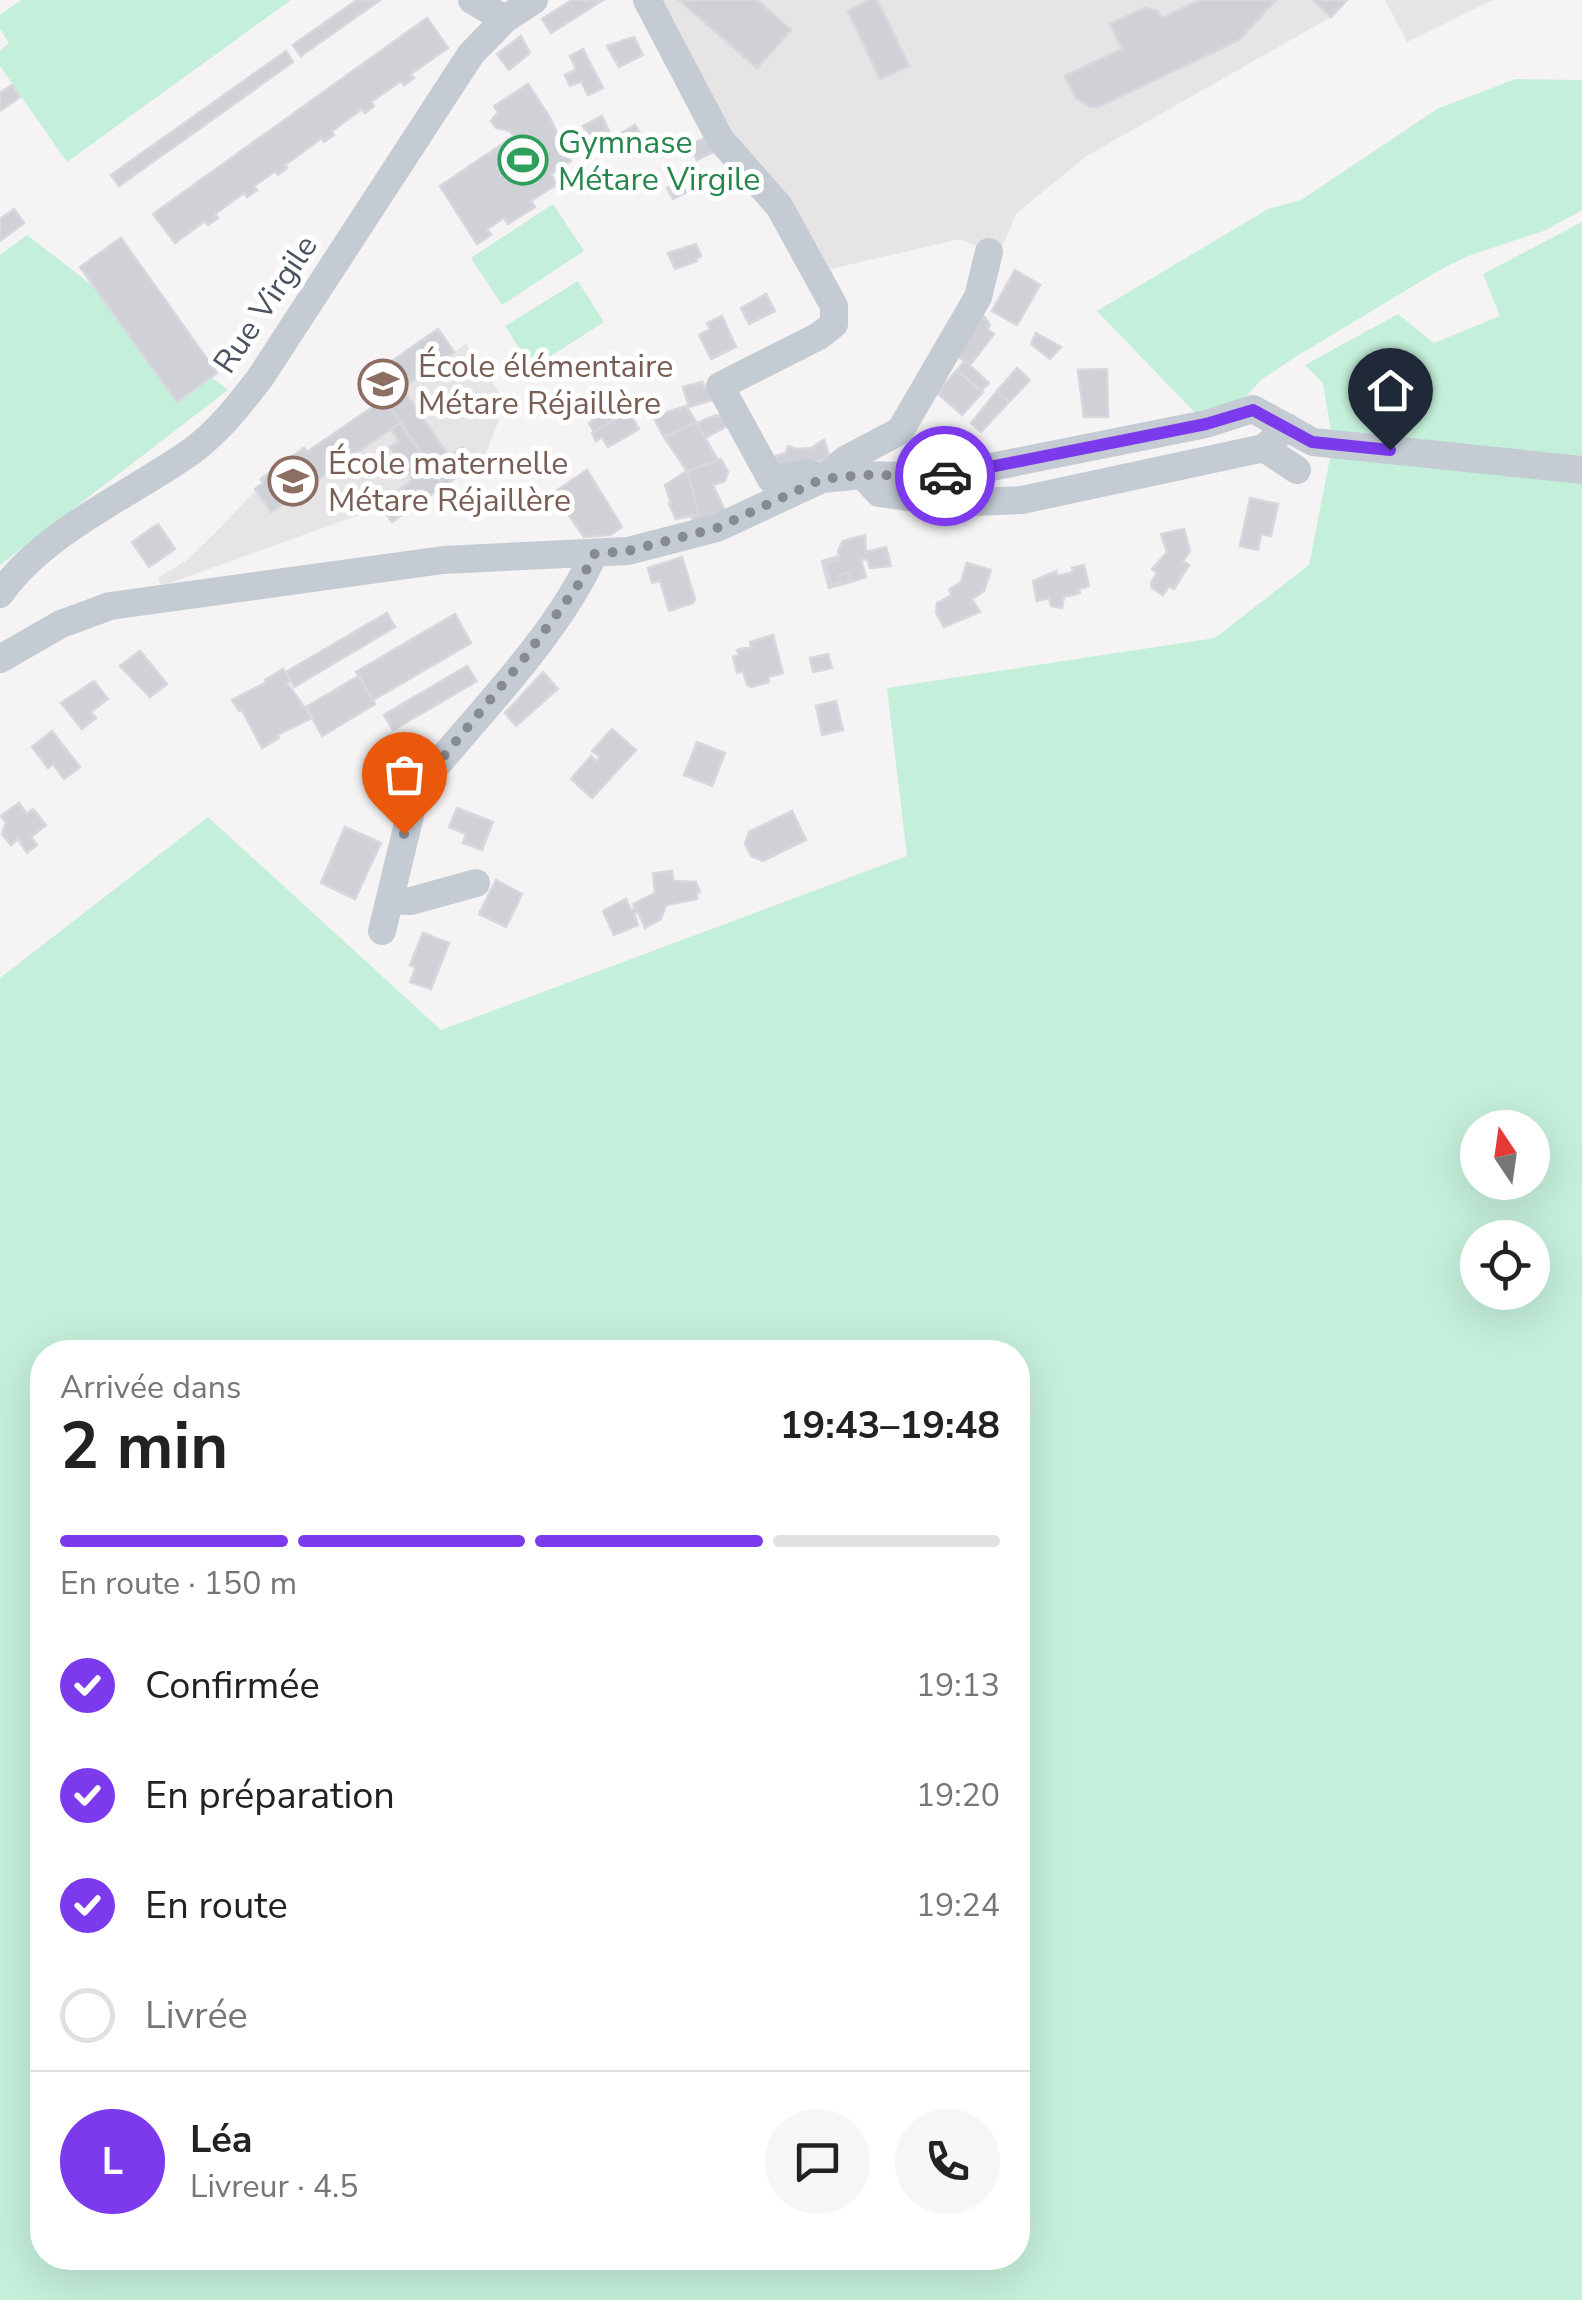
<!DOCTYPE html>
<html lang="fr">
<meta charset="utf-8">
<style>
:root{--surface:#fff;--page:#f6f6f6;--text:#222;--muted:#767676;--line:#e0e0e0;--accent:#7c3aed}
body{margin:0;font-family:"Nunito Sans",sans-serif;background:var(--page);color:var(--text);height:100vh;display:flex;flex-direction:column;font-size:38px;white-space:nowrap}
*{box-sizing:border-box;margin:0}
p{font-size:32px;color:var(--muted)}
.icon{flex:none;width:55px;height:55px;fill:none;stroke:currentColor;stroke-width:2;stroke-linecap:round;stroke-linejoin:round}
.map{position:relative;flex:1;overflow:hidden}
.sheet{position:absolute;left:30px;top:1340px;width:1000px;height:930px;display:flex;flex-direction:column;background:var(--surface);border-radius:40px;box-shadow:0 10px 40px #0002}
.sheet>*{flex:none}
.needle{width:65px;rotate:347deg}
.buttons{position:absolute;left:1460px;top:1110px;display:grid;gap:20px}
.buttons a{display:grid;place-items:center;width:90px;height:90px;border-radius:50%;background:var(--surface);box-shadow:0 10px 40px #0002;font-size:50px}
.pin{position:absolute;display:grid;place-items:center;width:85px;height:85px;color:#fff;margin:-102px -42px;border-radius:50% 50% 50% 0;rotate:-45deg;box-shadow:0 0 10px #0007}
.pin .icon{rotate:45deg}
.courier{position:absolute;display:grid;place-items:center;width:100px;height:100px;margin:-50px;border:8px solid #7c3aed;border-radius:50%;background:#fff;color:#222;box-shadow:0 2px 12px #0007}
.overview em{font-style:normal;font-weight:700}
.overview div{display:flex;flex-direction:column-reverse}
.overview{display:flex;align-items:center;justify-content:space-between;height:170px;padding:0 30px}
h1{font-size:65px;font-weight:700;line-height:75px}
.bar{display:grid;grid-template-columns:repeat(4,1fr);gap:15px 10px;align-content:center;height:120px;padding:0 30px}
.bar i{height:12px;border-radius:8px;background:var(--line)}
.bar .active{background:var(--accent)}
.bar p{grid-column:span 4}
.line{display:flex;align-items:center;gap:25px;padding:0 30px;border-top:2px solid var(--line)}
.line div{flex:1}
.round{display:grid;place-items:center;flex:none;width:105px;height:105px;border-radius:52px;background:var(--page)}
ol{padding:0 30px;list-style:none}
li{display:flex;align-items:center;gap:30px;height:110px}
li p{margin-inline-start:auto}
li .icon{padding:10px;border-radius:50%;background:var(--accent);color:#fff;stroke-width:4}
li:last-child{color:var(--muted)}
li i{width:55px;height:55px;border:5px solid var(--line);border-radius:50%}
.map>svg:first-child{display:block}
.education{fill:#e6e4e5}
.green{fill:#c4efda;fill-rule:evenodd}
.building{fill:#d0d1d7;stroke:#d7d8dd;stroke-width:2.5}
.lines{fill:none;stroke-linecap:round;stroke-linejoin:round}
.minor{stroke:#c4cbd3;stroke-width:28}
.done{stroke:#868b93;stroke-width:10;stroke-dasharray:0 18}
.route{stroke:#7c3aed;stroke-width:12}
.labels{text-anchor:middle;stroke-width:10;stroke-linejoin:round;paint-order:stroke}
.leisure-label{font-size:32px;fill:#27864d;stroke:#fff;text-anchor:start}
.street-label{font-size:32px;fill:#4b5360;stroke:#fff}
.education-label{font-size:32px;fill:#785e54;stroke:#fff;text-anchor:start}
</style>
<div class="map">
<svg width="1582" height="2300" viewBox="0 0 1582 2300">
<rect width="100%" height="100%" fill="#f5f3f3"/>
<!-- education -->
<path class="education" d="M 658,0 L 1347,0 L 1331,17 L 1085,157 L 1016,214 L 998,256 L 960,239 L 826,270 L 732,140 Z
M 1385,0 L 1493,0 L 1407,42 Z
M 438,329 L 454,352 L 466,344 L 506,402 L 483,460 L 392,522 L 381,507 L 162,586 L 158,578 L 187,560 L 214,534 L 263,483 L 261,479 L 304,448 L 308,452 L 374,406 L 359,384 Z"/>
<!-- green -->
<path class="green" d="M 21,0 L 291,0 L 67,162 L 0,66 L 0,51 L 9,43 L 0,29 L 0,15 Z
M 1515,79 L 1582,80 L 1582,210 L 1546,230 L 1471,255 L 1443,268 L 1297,356 L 1261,380 L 1240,403 L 1201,419 L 1097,311 L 1268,209 L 1301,200 L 1437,109 Z
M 553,204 L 584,251 L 502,305 L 471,258 Z
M 1582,222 L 1582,2300 L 0,2300 L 0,978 L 208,817 L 441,1030 L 907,856 L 887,688 L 1215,638 L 1309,565 L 1333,443 L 1323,383 L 1305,365 L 1398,314 L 1434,343 L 1500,316 L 1483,274 ZM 1478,1128 L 1532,1128 L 1532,1182 L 1478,1182 ZM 1478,1238 L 1532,1238 L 1532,1292 L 1478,1292 ZM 42,1352 L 1018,1352 L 1018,2258 L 42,2258 Z
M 27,235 L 228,390 L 0,565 L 0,255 Z
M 578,281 L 604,322 L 532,368 L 505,326 Z"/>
<!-- building -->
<path class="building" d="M 357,0 L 380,0 L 301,56 L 293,45 Z
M 572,0 L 603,0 L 551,33 L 542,19 Z
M 679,0 L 757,0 L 791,30 L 757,68 Z
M 869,0 L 877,0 L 909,66 L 880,79 L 848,11 Z
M 1200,0 L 1276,0 L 1239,40 L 1098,107 L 1090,107 L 1076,98 L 1065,76 L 1122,49 L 1110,24 L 1144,8 L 1158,11 L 1162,18 Z
M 1313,0 L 1347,0 L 1331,17 Z
M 427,18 L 448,48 L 411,74 L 414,78 L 404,85 L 401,81 L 371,102 L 374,106 L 365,113 L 362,109 L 332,131 L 334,135 L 324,142 L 322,138 L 285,165 L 287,168 L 278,175 L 275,171 L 254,186 L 257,190 L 247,197 L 244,193 L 215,214 L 218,218 L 208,225 L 205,221 L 175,243 L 153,214 Z
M 521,36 L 530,53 L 509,70 L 497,54 Z
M 634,37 L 643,55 L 619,67 L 607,46 Z
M 583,49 L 603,88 L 588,95 L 581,81 L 570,86 L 565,75 L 576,69 L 570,56 Z
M 286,51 L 293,62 L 119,186 L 111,175 Z
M 528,84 L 549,116 L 571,161 L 551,174 L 557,184 L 531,201 L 535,207 L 508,224 L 504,218 L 487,229 L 491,235 L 477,244 L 440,186 L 514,136 L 510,131 L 496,128 L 491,121 L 498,112 L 494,106 Z
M 12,85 L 20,97 L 0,111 L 0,93 Z
M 602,116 L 608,129 L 591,137 L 583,126 Z
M 635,125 L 644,141 L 618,154 L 606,154 L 597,134 L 608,129 L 613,138 Z
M 705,138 L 715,151 L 697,160 L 688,145 Z
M 690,169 L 694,178 L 706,173 L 713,187 L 701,193 L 697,187 L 673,199 L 667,188 L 679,182 L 675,176 Z
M 14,209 L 24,223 L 0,241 L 0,219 Z
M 121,238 L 217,373 L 177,402 L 80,267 Z
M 696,244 L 701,256 L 696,259 L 697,261 L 675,269 L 668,253 Z
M 1015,270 L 1040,285 L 1017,325 L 992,311 Z
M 766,294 L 775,311 L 749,324 L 741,308 Z
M 982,314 L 990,325 L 987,329 L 994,334 L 970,365 L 952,352 Z
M 722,316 L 736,347 L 711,359 L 699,335 L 710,329 L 707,323 Z
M 438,329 L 454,352 L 385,400 L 400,423 L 271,512 L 255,489 L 263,483 L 261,479 L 304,448 L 307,452 L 374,406 L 359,384 Z
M 1036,333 L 1061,347 L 1050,359 L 1031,344 Z
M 965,361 L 989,383 L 981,391 L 957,370 Z
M 1017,368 L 1030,380 L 1009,402 L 997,391 Z
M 1107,369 L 1108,417 L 1084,417 L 1078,370 Z
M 957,370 L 983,392 L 962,415 L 937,393 Z
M 702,382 L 713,400 L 689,407 L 683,387 Z
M 402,388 L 449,456 L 462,447 L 475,465 L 444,486 L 385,400 Z
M 997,391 L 1009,402 L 981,432 L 971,423 Z
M 617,396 L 627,412 L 594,432 L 589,423 L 593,421 L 588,413 Z
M 686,406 L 696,422 L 664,437 L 653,417 Z
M 628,411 L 639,429 L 608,447 L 602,437 L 596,441 L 592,433 Z
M 716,415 L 724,417 L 729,425 L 705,438 L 696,423 Z
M 696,422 L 718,460 L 687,471 L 664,437 Z
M 400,423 L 444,486 L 392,522 L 379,504 L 413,480 L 390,447 L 399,441 L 391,429 Z
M 824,440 L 830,458 L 775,472 L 769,458 L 786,453 L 788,446 L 797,449 L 811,448 Z
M 721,459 L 728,472 L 725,481 L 713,485 L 725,511 L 696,525 L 691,517 L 699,514 L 687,471 Z
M 587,470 L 622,527 L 610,535 L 584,537 L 553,493 Z
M 687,471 L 699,514 L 676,519 L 669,504 L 671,503 L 665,485 Z
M 1250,498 L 1278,504 L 1271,536 L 1261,534 L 1258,550 L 1240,546 Z
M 158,524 L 175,549 L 149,567 L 132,542 Z
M 1184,529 L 1190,551 L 1183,561 L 1189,565 L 1174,589 L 1169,586 L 1163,595 L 1152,588 L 1151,583 L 1157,573 L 1152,569 L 1167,552 L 1161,534 Z
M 865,535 L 866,552 L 886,547 L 891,566 L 870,568 L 867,559 L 861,560 L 866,577 L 851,582 L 848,573 L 839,575 L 840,582 L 831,584 L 825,563 L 840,559 L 838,551 L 843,541 Z
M 839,556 L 840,559 L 825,563 L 831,584 L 840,582 L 839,575 L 848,573 L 851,582 L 829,588 L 822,561 Z
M 682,557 L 695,599 L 693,603 L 669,611 L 660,581 L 652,583 L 648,568 Z
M 967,563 L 991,570 L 984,591 L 972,599 L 980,612 L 944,627 L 936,613 L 937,603 L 952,595 L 949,590 L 961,582 Z
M 1084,565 L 1089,586 L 1079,589 L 1080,593 L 1064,597 L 1062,608 L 1051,606 L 1049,598 L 1037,601 L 1033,581 L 1056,571 L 1057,576 L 1073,572 L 1072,568 Z
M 387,613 L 395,627 L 294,687 L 286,672 Z
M 455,614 L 471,643 L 373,700 L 356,672 Z
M 773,635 L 783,673 L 768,677 L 769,682 L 751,687 L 747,685 L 743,671 L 737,673 L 733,657 L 739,655 L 737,650 L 751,647 L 750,642 Z
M 140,651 L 167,684 L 150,697 L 120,666 Z
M 828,654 L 832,668 L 813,672 L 810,658 Z
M 467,666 L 477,681 L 393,730 L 384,715 Z
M 283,669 L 290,681 L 287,683 L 312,718 L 277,735 L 279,738 L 262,748 L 242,710 L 239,711 L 232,700 L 267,682 L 265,680 Z
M 543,672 L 558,689 L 516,726 L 505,713 Z
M 359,676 L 375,704 L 322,736 L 306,707 Z
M 94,681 L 108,699 L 91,712 L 96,718 L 82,729 L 61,703 Z
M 836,701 L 843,730 L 822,735 L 816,706 Z
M 612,729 L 636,750 L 592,798 L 571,779 L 591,756 L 596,761 L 600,757 L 592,751 Z
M 52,731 L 80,767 L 64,779 L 53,764 L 48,768 L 32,747 Z
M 697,742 L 725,753 L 712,786 L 684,775 Z
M 19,803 L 27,814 L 33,809 L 46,825 L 31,837 L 37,845 L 27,853 L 18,839 L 11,845 L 2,834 L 6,822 L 1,816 Z
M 457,808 L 493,822 L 482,850 L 463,843 L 466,834 L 449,827 Z
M 792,811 L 806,840 L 763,861 L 751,856 L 745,844 L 749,832 Z
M 345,827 L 381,843 L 355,899 L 321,883 Z
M 672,871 L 673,881 L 696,882 L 700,892 L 697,893 L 697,899 L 666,905 L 661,919 L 645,928 L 638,912 L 634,914 L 638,925 L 614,935 L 603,911 L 626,899 L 631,910 L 635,908 L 633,904 L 655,893 L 653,873 Z
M 496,880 L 522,894 L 506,927 L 479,914 Z
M 423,933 L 449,943 L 431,989 L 410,982 L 416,967 L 410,965 Z"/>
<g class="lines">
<!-- minor -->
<path class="minor" d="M 472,0 L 505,19
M 647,0 L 720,139 L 779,206 L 834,306 L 834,324 L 819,336 L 720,386 L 771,479 L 808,473 L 816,476
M 1264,448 L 1297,470
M 823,478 L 845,460 L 900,431 L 978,297 L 989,252
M 867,480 L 879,493 L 951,503 L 1022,500 L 1264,448 L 1287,427
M 0,594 C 44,531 130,495 192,451 C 219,431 240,404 260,378 L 471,54 L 505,19 L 534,0
M 0,659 L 61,624 L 110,606 L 443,560 L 628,551 L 717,528 L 822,479 L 862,475 L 941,477 L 1206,424 L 1253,409 L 1313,442 L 1582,470
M 390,900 L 411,901 L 476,883
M 382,931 L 413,803 L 421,784 C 479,713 556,637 594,554"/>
</g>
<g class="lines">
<!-- done -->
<path class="done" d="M 404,834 L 421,784 L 526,656 L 581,581 L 594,554 L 628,551 L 717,528 L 822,479 L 862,475 L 945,476"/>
<!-- route -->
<path class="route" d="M 945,476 L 1206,424 L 1253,410 L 1312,442 L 1390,450"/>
</g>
<!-- icons -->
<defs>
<g id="stadium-ring" transform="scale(2.5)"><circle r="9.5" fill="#fff" stroke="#2e9e5b" stroke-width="1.5"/><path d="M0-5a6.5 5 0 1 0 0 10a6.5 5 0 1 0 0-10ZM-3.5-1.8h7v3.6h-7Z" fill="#2e9e5b"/></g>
<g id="school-ring" transform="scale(2.5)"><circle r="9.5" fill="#fff" stroke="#8d6e63" stroke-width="1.5"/><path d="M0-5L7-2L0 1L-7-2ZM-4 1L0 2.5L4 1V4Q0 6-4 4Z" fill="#8d6e63"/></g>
</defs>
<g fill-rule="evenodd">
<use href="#stadium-ring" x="523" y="160"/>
<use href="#school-ring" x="383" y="384"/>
<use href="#school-ring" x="293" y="481"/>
</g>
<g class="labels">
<!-- leisure labels -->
<g class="leisure-label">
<text x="558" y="153">Gymnase<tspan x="558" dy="37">Métare Virgile</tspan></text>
</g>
<!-- street labels -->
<g class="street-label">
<text transform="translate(265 304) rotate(-56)" y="11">Rue Virgile</text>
</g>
<!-- education labels -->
<g class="education-label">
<text x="418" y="377">École élémentaire<tspan x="418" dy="37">Métare Réjaillère</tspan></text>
<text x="328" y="474">École maternelle<tspan x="328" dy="37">Métare Réjaillère</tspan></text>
</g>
</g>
</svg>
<div class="buttons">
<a><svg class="needle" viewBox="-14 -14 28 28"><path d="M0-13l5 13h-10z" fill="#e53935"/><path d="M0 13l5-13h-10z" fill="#767676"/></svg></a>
<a><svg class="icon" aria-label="locate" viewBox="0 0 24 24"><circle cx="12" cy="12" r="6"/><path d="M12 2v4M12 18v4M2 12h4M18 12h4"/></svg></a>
</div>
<div class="pin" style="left:404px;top:834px;background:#ea580c"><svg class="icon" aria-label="bag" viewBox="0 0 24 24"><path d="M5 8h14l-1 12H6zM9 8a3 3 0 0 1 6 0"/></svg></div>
<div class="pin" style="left:1390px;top:450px;background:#1f2937"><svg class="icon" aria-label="home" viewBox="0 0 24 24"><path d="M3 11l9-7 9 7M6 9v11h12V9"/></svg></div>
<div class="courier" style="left:945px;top:476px"><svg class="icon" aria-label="car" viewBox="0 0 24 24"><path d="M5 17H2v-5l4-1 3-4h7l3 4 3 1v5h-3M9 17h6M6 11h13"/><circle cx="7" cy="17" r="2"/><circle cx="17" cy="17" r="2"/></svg></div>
<section class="sheet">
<div class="overview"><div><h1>2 min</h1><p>Arrivée dans</p></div><em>19:43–19:48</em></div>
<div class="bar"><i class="active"></i><i class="active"></i><i class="active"></i><i></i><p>En route · 150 m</p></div>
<ol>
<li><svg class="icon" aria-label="check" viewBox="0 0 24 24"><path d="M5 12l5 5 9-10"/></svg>Confirmée<p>19:13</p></li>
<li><svg class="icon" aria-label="check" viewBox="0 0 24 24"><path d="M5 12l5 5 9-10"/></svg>En préparation<p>19:20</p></li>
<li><svg class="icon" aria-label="check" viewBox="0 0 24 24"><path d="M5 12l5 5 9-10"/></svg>En route<p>19:24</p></li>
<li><i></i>Livrée</li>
</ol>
<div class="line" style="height:180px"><b class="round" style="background:var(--accent);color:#fff">L</b><div><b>Léa</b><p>Livreur · 4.5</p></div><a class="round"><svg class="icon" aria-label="chat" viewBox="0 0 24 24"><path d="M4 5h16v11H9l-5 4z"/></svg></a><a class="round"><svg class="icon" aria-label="phone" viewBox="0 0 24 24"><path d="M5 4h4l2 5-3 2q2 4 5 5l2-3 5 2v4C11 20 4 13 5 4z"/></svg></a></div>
</section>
</div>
